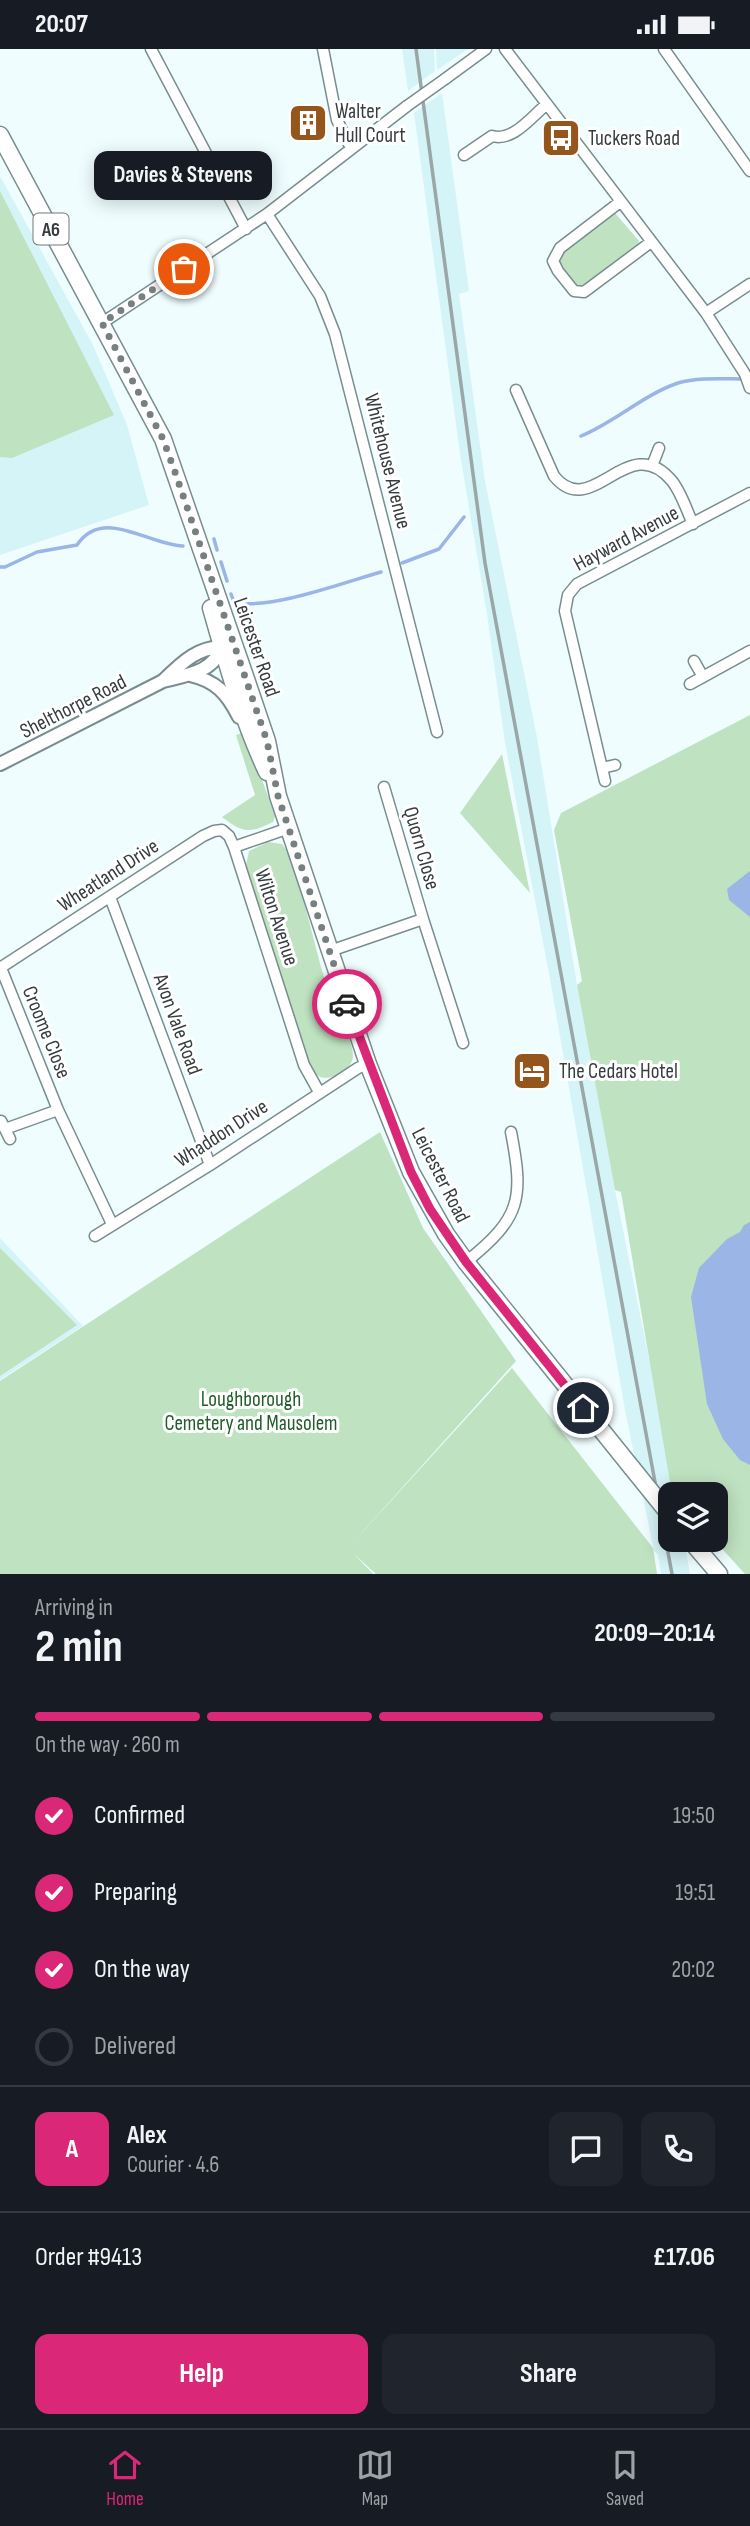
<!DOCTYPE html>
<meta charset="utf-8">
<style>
:root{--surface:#171b24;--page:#20242c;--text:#f1f3f6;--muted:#9ea1a6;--line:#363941;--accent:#db2777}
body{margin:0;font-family:"Sofia Sans Condensed",sans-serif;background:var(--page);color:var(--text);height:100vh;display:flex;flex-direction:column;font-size:26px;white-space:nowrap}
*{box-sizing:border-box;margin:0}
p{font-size:23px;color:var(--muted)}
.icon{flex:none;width:38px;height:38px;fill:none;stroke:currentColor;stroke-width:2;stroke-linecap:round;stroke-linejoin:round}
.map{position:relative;height:1525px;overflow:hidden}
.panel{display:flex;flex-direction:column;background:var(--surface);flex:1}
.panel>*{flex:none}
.buttons{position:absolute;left:658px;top:1433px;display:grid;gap:14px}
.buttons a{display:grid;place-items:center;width:70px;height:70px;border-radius:14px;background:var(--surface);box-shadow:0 4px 18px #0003;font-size:35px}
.pin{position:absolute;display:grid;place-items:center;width:60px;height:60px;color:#fff;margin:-30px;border:4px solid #fff;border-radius:50%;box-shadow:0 2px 7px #0007}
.courier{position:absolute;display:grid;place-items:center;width:70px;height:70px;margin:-35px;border:5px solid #db2777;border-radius:50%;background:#fff;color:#222;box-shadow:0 2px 9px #0007}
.bubble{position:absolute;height:49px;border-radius:14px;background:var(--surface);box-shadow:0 4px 18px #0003;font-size:23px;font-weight:700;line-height:49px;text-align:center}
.summary em{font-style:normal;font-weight:700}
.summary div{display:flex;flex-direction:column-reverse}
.summary{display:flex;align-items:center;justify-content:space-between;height:119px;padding:0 35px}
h1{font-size:46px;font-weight:700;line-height:52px}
.bar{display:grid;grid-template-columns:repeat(4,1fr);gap:10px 7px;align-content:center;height:84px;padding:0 35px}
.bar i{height:9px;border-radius:5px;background:var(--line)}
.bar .on{background:var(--accent)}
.bar p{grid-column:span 4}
.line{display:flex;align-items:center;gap:18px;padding:0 35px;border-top:2px solid var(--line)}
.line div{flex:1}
.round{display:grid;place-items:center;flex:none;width:74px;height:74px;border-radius:14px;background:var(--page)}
ol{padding:0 35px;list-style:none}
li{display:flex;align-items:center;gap:21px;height:77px}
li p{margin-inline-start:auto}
li .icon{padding:7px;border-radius:50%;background:var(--accent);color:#fff;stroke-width:4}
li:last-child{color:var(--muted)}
li i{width:38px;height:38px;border:4px solid var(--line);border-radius:50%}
.action{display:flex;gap:14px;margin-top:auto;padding:14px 35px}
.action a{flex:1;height:80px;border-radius:14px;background:var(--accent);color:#fff;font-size:28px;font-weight:700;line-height:80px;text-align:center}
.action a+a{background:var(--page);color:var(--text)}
.status{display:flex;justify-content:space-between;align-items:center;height:49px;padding:0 35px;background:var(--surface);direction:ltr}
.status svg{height:19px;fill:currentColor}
.dock{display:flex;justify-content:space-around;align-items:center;height:98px;border-top:2px solid var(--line);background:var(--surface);font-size:19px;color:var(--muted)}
.dock a{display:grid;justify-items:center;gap:4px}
.dock .on{color:var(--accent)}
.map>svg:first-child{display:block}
.built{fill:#d5f4f7}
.green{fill:#bfe2c1}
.water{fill:#9bb5e6}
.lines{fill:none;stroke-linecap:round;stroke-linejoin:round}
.stream{stroke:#9bb5e6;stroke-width:3.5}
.minor-casing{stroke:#798d8f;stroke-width:13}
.tertiary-casing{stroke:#798d8f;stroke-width:16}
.trunk-casing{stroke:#798d8f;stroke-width:19}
.minor{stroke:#fff;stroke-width:10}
.tertiary{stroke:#fff;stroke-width:12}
.trunk{stroke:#fff;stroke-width:16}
.rail{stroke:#9ba6a7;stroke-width:3.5}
.minor-bridge-casing{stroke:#798d8f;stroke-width:13;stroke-linecap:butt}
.trunk-bridge-casing{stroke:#798d8f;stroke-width:19;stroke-linecap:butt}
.minor-bridge{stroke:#fff;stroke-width:10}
.trunk-bridge{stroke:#fff;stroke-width:16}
.done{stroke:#768081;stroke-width:7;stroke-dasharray:0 12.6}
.route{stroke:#db2777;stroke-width:9}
.labels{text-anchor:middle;stroke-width:6;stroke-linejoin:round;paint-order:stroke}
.shield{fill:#fff;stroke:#727778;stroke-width:2}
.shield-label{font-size:19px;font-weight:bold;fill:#353d3e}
.poi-label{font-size:21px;fill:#353d3e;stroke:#fff;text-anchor:start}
.street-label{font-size:21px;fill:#353d3e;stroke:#fff}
.park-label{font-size:21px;fill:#205d28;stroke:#fff}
</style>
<div class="status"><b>20:07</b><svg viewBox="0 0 49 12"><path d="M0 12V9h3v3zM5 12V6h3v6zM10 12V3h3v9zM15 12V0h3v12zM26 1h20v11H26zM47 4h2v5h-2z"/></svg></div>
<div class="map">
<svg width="750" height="1525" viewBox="0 0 750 1525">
<rect width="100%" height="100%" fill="#effdfe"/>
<!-- built -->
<path class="built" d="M 402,0 L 434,0 L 435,22 L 408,42 Z
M 436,0 L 468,0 L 437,21 Z
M 442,44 L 469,242 L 459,245 L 485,432 L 537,688 L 577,936 L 615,1141 L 676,1445 L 670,1446 L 670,1491 L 684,1491 L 690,1525 L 661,1525 L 658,1505 L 654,1502 L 625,1361 L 550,930 L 505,694 L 487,565 L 460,405 L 414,64 Z
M 0,127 L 93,296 L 127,376 L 149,456 L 0,506 Z
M 0,1189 L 83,1277 L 0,1331 Z"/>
<!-- green -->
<path class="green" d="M 0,142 L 114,366 L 12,409 L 0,408 Z
M 615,164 L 639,192 L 638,196 L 585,238 L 577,238 L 561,220 L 558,212 L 562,203 Z
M 750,666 L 750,1525 L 745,1525 L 714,1491 L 716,1446 L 676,1445 L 671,1439 L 621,1143 L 615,1141 L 577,936 L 582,932 L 554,781 L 561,764 Z
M 245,683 L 275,767 L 273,773 C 249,785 243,784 222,768 L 255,746 L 236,686 Z
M 502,705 L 530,844 L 460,764 Z
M 268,793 L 282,795 L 288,803 C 306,849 314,900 330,947 C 336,964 353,990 353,1007 C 353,1021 328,1035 317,1026 C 313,1023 311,1017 308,1012 L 246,816 L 249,802 Z
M 380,1083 L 423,1179 L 516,1312 L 347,1500 L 512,1319 L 653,1499 L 657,1525 L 376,1525 L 354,1505 L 373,1525 L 0,1525 L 0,1332 Z
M 0,1199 L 77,1276 L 0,1327 Z"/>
<!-- water -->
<path class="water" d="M 750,822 L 750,868 L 729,851 L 727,840 Z
M 750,1173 L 750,1416 L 740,1411 L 723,1390 L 707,1355 L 691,1248 L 699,1219 L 727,1190 L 740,1183 L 744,1176 Z"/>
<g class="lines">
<!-- stream -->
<path class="stream" d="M 581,387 C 615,373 643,346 678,334 C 698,328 724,330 744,330
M 214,490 L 217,501
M 221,513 L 227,532
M 402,514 L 439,500 L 464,468
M 0,518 L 5,518 L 37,503 L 77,496 C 103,457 148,496 183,497
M 231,545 L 234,553 C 268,562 345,533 381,523"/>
<!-- minor casing -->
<g class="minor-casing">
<path id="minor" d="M 151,0 L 246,180
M 323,0 L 337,71 L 351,99
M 505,0 L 706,264 L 745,325 L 750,339
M 664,0 L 750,122
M 445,30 L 486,0
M 464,106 L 492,87 C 513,93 531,68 547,55
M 620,153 L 560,199 L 553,212 L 558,222 L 574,242 L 584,243 L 651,193
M 267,165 L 320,247 L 335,285 L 437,683
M 706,264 L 750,235
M 102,274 L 267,165 L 407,57
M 516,341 L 554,427 C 592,474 628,379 672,432 C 681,443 687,462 693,475
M 652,417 L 659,399
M 694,612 L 703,628
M 690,635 L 750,602
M 602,719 L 615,716
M 605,732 L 565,562 L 568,546 L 577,535 L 750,444
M 384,738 L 423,870 L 463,994
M 234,798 L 289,779
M 110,848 L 210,1116
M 330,902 L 423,870
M 0,919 L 203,787 L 214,782 L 222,781 L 229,787 L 234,798 L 304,1016 L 319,1043
M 1,919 L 58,1061 L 112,1175
M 1,1072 L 10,1090
M 5,1080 L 58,1061
M 95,1187 L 210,1116 L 358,1019 L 368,1015
M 466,1213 C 521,1169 524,1150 511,1083"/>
</g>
<!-- tertiary casing -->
<g class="tertiary-casing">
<path id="tertiary" d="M 190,626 C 216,632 227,644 239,668
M 163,632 C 180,615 202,593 228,600
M 0,715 L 163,632 C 188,626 215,623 223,595"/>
</g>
<!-- trunk casing -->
<g class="trunk-casing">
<path id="trunk" d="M 0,86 L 163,390 L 245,627 L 267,692 L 278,747 L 368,1015 L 411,1123 L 446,1185 L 466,1213 L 632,1419
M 211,559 C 227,615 242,670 267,723
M 690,1491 L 719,1525"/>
</g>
<!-- minor -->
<use href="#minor" class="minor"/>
<!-- tertiary -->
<use href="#tertiary" class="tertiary"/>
<!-- trunk -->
<use href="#trunk" class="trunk"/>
<!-- rail -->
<path class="rail" d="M 416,0 L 485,514 L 672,1525"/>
<!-- minor-bridge casing -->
<g class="minor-bridge-casing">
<path id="minor-bridge" d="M 407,57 L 445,30"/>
</g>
<!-- trunk-bridge casing -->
<g class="trunk-bridge-casing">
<path id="trunk-bridge" d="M 632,1419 L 670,1466"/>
</g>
<!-- minor-bridge -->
<use href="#minor-bridge" class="minor-bridge"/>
<!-- trunk-bridge -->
<use href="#trunk-bridge" class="trunk-bridge"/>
</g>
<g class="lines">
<!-- done -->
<path class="done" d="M 184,220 L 102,274 L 163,390 L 175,423 L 267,692 L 278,747 L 347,955"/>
<!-- route -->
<path class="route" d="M 347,955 L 411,1123 L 430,1160 L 466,1213 L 583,1359"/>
</g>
<!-- icons -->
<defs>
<g id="building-square" transform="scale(2.0125)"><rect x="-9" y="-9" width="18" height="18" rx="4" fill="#95561c" stroke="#fff"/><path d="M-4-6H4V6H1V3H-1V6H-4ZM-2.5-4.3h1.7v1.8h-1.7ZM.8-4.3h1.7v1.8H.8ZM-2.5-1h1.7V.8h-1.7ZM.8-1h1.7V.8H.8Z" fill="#fff"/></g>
<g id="bus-square" transform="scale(2.0125)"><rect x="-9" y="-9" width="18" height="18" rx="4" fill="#95561c" stroke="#fff"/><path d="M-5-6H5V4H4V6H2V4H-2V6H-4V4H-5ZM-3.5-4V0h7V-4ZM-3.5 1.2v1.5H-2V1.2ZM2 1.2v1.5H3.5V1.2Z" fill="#fff"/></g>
<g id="hotel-square" transform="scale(2.0125)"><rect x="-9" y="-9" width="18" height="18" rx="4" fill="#95561c" stroke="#fff"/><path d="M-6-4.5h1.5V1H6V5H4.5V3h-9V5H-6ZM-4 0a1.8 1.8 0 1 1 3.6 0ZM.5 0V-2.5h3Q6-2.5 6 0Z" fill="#fff"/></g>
</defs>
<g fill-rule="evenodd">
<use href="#building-square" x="308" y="74"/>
<use href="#bus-square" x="561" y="89"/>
<use href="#hotel-square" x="532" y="1022"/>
</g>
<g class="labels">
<!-- shield labels -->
<rect class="shield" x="33.5" y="164.5" width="35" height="31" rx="5"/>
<g class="shield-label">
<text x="51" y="187">A6</text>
</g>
<!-- poi labels -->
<g class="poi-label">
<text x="335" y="69">Walter<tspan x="335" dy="24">Hull Court</tspan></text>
<text x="588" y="96">Tuckers Road</text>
<text x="559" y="1029">The Cedars Hotel</text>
</g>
<!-- street labels -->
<g class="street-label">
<text transform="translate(388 412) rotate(76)" y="7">Whitehouse Avenue</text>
<text transform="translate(626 489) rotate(-28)" y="7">Hayward Avenue</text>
<text transform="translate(257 598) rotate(71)" y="7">Leicester Road</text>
<text transform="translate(73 657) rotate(-27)" y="7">Shelthorpe Road</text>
<text transform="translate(422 799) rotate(74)" y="7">Quorn Close</text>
<text transform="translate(108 826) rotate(-33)" y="7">Wheatland Drive</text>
<text transform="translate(277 868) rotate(72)" y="7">Wilton Avenue</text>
<text transform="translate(178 975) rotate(70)" y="7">Avon Vale Road</text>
<text transform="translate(47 983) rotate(68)" y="7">Croome Close</text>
<text transform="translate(221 1084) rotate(-33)" y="7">Whaddon Drive</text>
<text transform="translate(441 1126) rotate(63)" y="7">Leicester Road</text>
</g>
<!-- park labels -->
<g class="park-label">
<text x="251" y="1357">Loughborough<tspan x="251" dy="24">Cemetery and Mausolem</tspan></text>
</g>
</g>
</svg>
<div class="buttons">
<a><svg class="icon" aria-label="layers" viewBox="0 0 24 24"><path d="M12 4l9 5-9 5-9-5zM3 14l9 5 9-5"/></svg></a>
</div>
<div class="pin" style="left:184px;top:220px;background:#ea580c"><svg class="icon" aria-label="bag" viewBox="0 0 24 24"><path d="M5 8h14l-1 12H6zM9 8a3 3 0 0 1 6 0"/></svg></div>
<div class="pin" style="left:583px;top:1359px;background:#1f2937"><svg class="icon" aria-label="home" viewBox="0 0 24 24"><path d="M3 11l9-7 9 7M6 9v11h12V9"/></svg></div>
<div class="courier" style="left:347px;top:955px"><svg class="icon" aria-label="car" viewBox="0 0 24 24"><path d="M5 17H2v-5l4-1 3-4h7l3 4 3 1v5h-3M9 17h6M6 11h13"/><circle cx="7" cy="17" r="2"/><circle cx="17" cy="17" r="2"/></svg></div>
<div class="bubble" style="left:94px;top:102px;width:178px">Davies &amp; Stevens</div>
</div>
<section class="panel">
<div class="summary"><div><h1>2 min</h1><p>Arriving in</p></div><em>20:09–20:14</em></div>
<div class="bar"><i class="on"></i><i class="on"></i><i class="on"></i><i></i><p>On the way · 260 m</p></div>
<ol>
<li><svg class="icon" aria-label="check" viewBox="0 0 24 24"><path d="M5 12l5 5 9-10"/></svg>Confirmed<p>19:50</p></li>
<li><svg class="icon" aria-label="check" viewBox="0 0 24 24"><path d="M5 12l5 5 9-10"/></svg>Preparing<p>19:51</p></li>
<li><svg class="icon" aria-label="check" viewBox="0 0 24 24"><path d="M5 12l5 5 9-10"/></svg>On the way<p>20:02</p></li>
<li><i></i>Delivered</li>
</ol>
<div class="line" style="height:126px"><b class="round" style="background:var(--accent);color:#fff">A</b><div><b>Alex</b><p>Courier · 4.6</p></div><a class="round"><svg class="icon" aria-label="chat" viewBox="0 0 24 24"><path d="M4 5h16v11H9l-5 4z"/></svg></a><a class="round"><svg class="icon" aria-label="phone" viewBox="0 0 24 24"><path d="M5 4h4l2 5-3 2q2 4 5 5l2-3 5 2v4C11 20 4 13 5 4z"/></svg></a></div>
<div class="line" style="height:91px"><div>Order #9413</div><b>£17.06</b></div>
<div class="action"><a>Help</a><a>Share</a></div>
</section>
<nav class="dock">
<a class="on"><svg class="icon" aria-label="home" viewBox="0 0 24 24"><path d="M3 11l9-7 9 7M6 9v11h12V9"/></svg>Home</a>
<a><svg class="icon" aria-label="map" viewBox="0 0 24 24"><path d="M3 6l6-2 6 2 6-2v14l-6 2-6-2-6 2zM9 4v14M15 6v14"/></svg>Map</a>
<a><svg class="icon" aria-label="saved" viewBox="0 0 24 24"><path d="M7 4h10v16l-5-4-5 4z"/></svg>Saved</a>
</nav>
